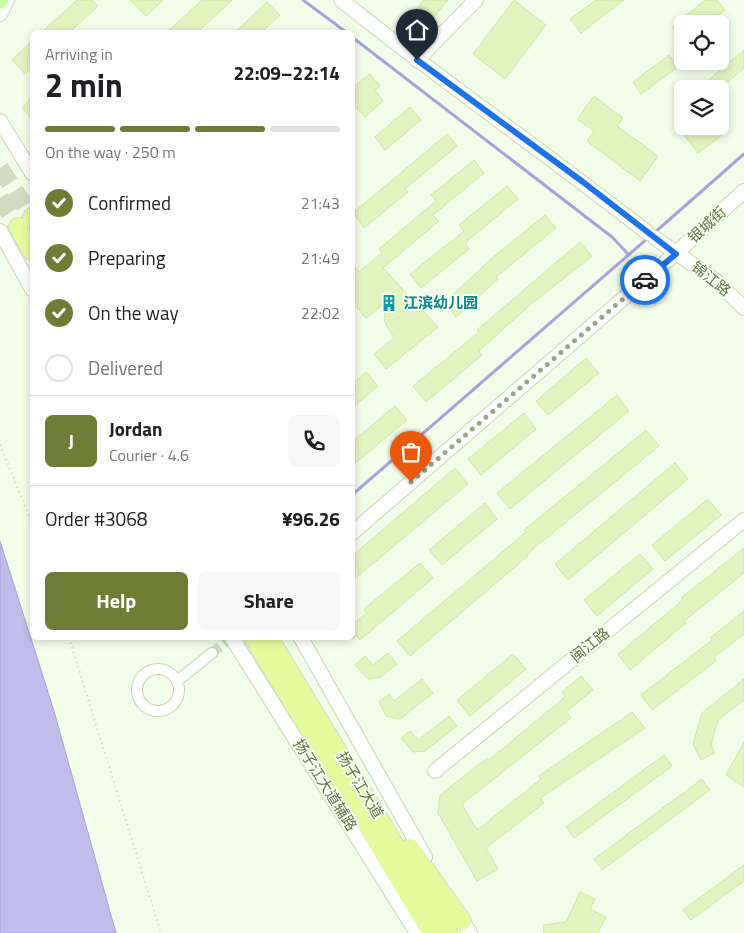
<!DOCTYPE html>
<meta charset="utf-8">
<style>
:root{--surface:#fff;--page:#f6f6f6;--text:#202124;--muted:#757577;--line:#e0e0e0;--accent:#6f7c35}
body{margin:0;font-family:"Titillium Web","Noto Sans SC",sans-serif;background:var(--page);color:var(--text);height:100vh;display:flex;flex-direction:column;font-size:19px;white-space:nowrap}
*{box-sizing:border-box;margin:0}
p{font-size:16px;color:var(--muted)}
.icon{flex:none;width:28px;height:28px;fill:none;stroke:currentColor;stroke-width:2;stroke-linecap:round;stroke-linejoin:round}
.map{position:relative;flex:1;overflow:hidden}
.drawer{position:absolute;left:30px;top:30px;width:325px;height:610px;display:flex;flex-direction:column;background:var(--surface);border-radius:8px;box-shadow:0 2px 8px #0003}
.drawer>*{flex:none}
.controls{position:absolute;left:674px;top:15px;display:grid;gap:10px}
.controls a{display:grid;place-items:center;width:55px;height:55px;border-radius:8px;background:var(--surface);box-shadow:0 2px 8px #0003;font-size:25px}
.pin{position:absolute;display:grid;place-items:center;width:42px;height:42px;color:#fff;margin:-51px -21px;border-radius:50% 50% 50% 0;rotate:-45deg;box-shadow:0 0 5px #0007}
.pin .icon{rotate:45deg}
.courier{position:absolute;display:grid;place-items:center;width:50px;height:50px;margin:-25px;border:4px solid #1a73e8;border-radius:50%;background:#fff;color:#222;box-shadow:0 1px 6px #0007}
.headline em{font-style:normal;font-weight:700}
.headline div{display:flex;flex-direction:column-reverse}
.headline{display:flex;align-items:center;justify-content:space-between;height:85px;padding:0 15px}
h1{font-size:32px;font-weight:700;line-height:38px}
.bar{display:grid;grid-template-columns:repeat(4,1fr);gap:8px 5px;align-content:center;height:60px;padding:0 15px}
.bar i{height:6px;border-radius:4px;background:var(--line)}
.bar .current{background:var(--accent)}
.bar p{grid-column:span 4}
.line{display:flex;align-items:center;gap:12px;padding:0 15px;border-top:1px solid var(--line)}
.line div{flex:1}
.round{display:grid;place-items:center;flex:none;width:52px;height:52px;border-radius:8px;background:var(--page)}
ol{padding:0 15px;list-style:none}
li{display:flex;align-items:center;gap:15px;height:55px}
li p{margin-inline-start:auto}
li .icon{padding:5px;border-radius:50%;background:var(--accent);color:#fff;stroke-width:4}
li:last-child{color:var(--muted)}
li i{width:28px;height:28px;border:2px solid var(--line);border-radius:50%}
.action{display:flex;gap:10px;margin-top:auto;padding:10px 15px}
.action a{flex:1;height:58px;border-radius:8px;background:var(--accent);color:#fff;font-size:20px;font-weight:700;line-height:58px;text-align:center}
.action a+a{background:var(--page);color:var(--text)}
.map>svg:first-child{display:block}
.water{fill:#c1bce9;stroke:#a8a2dc}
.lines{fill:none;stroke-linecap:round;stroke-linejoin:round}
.stream{stroke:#a8a2dc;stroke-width:3}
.building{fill:#e2f5c0;stroke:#d0e89f}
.street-tunnel{stroke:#cfdcc2;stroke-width:10;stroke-dasharray:10 5;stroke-linecap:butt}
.highway-tunnel{stroke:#cfdcc2;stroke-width:18;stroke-dasharray:18 9;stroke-linecap:butt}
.street-casing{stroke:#c3d2ae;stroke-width:12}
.secondary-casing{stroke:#c6d7ad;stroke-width:16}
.primary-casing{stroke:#d7dbcf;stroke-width:18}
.highway-casing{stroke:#d7dbcf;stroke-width:20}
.path{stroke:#c7daa2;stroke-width:2;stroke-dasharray:1 4;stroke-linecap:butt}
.street{stroke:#fff;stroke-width:10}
.secondary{stroke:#fff;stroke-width:14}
.primary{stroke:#c7fea0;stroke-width:15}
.highway{stroke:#e6fa9e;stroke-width:18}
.done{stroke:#98a681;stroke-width:5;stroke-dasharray:0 9}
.route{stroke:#1a73e8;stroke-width:6}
.labels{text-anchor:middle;stroke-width:4;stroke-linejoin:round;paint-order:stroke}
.street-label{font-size:15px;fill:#677648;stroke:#f7fff1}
.culture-label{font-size:15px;font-weight:bold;fill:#0d838f;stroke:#f7fff1;text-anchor:start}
</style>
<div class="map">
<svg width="744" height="933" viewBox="0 0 744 933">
<rect width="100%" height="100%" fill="#f2feea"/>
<!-- water -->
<path class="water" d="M 0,541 L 54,711 L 116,933 L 0,933 Z"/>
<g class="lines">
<!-- stream -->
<path class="stream" d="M 303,0 L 346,32
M 352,37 L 612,237 L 629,255
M 653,234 L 744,154
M 352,495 L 648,238"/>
</g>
<!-- building -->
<path class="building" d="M 77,0 L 92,0 L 98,6 L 70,32 L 42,32 Z
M 130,0 L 163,0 L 146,16 Z
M 202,0 L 232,0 L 198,32 L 167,32 Z
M 424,0 L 448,0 L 430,22 L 425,18 L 417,27 L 408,19 Z
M 514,0 L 546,25 L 505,79 L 473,54 Z
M 596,0 L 624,0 L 581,33 L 570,19 Z
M 705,0 L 717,0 L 725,10 L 708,24 L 682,24 L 682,40 L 672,27 Z
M 267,2 L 280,15 L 262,32 L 235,32 Z
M 32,41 L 32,67 L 25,74 L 12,60 Z
M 744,50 L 744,68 L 720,89 L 712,89 L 706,82 Z
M 669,55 L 678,67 L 641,94 L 633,82 Z
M 370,74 L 380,86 L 375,90 L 383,101 L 365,117 L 352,103 L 352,88 Z
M 594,96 L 623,118 L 617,126 L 658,156 L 640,181 L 587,141 L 594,131 L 577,119 Z
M 32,97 L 32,119 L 22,108 Z
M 410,107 L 421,120 L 385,150 L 375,137 Z
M 677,126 L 716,126 L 722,135 L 698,153 Z
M 447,134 L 457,146 L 405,189 L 408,192 L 364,228 L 353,213 Z
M 474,160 L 484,173 L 433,215 L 439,221 L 383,268 L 438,327 L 386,369 L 374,354 L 394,338 L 384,321 L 386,302 L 366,318 L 352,302 L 352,263 L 359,272 L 382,253 L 379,249 L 436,201 L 431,195 Z
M 507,186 L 518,199 L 465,243 L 469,249 L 421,288 L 410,274 L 464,231 L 459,225 Z
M 545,215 L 556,228 L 496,277 L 498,279 L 456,317 L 444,303 L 491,259 Z
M 580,242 L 592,256 L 530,305 L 479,351 L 482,355 L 426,402 L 413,386 L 479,332 L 477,330 Z
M 586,358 L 599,373 L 548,415 L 536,401 Z
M 366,372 L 378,386 L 352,408 L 352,384 Z
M 617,395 L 629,411 L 510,509 L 497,493 Z
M 395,406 L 407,420 L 352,466 L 352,442 Z
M 524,413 L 536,429 L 481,475 L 468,459 Z
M 646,430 L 659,446 L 527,554 L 528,556 L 410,656 L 397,641 L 526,532 L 524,530 Z
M 675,463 L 688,479 L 568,580 L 555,564 Z
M 455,468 L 468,484 L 352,581 L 352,556 Z
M 708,499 L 721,515 L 665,561 L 652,545 Z
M 485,503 L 497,519 L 442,565 L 429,550 Z
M 744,548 L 744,573 L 684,621 L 686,623 L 630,670 L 618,654 L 683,600 L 681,598 Z
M 640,554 L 653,569 L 597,616 L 584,600 Z
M 420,563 L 433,578 L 360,640 L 357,636 L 352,639 L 352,625 L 367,613 L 364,609 Z
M 744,611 L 744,634 L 714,657 L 716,661 L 652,710 L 641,695 L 712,640 L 710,638 Z
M 388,653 L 397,664 L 381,677 L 368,679 L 355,665 L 365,656 L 373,665 Z
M 513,654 L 526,669 L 470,716 L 457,700 Z
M 581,676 L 593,690 L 566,712 L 571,718 L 462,804 L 477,830 L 541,779 L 539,776 L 632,712 L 645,728 L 540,798 L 544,803 L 486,848 L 498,869 L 477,881 L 438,813 L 440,795 L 487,758 L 489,760 L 565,697 L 562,692 Z
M 422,679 L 433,693 L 400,719 L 386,716 L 379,702 L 389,694 L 394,701 Z
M 744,679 L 744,700 L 718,720 L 711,745 L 715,753 L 701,760 L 693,744 L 702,713 Z
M 449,716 L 457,726 L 425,751 L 413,752 L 401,738 L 410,731 L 418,740 Z
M 744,742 L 744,787 L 726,775 Z
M 664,755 L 672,766 L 574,838 L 566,827 Z
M 702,779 L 710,790 L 602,870 L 594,859 Z
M 744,865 L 744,881 L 691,920 L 683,910 Z
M 580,892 L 595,899 L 590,909 L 606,917 L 598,933 L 544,933 L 543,925 L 566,922 Z"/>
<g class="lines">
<!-- street-tunnel -->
<path class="street-tunnel" d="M 212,653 L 230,638"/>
<!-- highway-tunnel -->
<path class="highway-tunnel" d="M 0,168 L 32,217
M 0,198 L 18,227"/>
<!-- street casing -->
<g class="street-casing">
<path id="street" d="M137 690a21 21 0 1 1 42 0a21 21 0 1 1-42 0Z
M 177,681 L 212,653"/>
</g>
<!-- secondary casing -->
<g class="secondary-casing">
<path id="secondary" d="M 341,0 C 441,80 547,154 648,233
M 0,14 L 7,0
M 417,60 L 476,0
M 0,121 L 32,173
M 0,231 L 32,289
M 655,238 L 715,280 L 744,308
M 352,533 L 675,254 L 744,191
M 232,638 L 417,933
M 301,638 L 425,857
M 435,771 L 744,520
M 457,913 L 470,933"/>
</g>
<!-- primary casing -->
<g class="primary-casing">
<path id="primary" d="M 0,1 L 1,0"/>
</g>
<!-- highway casing -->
<g class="highway-casing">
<path id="highway" d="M 32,217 L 32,218
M 18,227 L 32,251
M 254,638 L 432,933
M 269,638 L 448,933
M 410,848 L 462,921"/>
</g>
<!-- path -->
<path class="path" d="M 0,445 L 32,523
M 69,638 L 161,933"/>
<!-- street -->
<use href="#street" class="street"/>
<!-- secondary -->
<use href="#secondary" class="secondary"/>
<!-- primary -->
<use href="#primary" class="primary"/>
<!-- highway -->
<use href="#highway" class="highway"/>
</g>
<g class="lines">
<!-- done -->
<path class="done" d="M 411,482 L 645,280"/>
<!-- route -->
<path class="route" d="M 417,60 L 583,182 L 676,254 L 645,280"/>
</g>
<!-- icons -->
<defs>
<g id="building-bare" transform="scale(1.35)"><path d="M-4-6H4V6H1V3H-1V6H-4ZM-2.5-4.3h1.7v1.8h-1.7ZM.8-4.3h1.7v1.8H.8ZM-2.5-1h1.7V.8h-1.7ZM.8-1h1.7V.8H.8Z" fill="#0f9aa8" stroke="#f7fff1" stroke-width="2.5" paint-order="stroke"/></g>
</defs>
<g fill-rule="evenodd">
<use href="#building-bare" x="389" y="303"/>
</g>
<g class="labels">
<!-- street labels -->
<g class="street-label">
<text transform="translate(707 225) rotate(-43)" y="5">银城街</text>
<text transform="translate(711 279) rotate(39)" y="5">锦江路</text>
<text transform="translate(590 645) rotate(-39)" y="5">闽江路</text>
<text transform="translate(325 785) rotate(58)" y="5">扬子江大道辅路</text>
<text transform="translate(360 785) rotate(59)" y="5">扬子江大道</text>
</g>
<!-- culture labels -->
<g class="culture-label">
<text x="403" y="308">江滨幼儿园</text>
</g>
</g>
</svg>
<div class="controls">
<a><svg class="icon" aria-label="locate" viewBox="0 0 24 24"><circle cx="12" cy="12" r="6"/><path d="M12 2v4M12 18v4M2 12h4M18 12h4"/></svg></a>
<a><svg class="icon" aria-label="layers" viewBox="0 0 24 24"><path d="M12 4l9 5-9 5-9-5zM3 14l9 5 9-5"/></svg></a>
</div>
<div class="pin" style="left:411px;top:482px;background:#ea580c"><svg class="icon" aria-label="bag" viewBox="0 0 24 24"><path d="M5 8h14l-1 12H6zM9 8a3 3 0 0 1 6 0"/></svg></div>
<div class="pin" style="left:417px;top:60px;background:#1f2937"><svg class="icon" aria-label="home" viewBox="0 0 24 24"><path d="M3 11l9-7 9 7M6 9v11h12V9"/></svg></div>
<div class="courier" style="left:645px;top:280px"><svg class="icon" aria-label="car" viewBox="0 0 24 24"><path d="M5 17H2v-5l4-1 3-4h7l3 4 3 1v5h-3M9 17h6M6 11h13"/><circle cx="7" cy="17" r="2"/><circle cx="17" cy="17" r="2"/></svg></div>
<section class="drawer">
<div class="headline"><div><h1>2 min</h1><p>Arriving in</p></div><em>22:09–22:14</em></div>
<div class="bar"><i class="current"></i><i class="current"></i><i class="current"></i><i></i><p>On the way · 250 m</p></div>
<ol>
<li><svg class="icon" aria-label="check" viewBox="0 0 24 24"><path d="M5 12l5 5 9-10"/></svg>Confirmed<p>21:43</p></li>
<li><svg class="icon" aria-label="check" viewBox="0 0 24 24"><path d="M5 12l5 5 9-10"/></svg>Preparing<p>21:49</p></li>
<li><svg class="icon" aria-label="check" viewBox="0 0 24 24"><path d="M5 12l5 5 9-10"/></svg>On the way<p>22:02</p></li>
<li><i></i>Delivered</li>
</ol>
<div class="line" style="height:90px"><b class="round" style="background:var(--accent);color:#fff">J</b><div><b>Jordan</b><p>Courier · 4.6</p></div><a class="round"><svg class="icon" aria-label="phone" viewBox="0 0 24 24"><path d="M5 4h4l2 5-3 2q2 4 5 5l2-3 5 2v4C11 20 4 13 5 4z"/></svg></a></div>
<div class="line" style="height:65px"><div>Order #3068</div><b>¥96.26</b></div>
<div class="action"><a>Help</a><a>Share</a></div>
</section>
</div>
